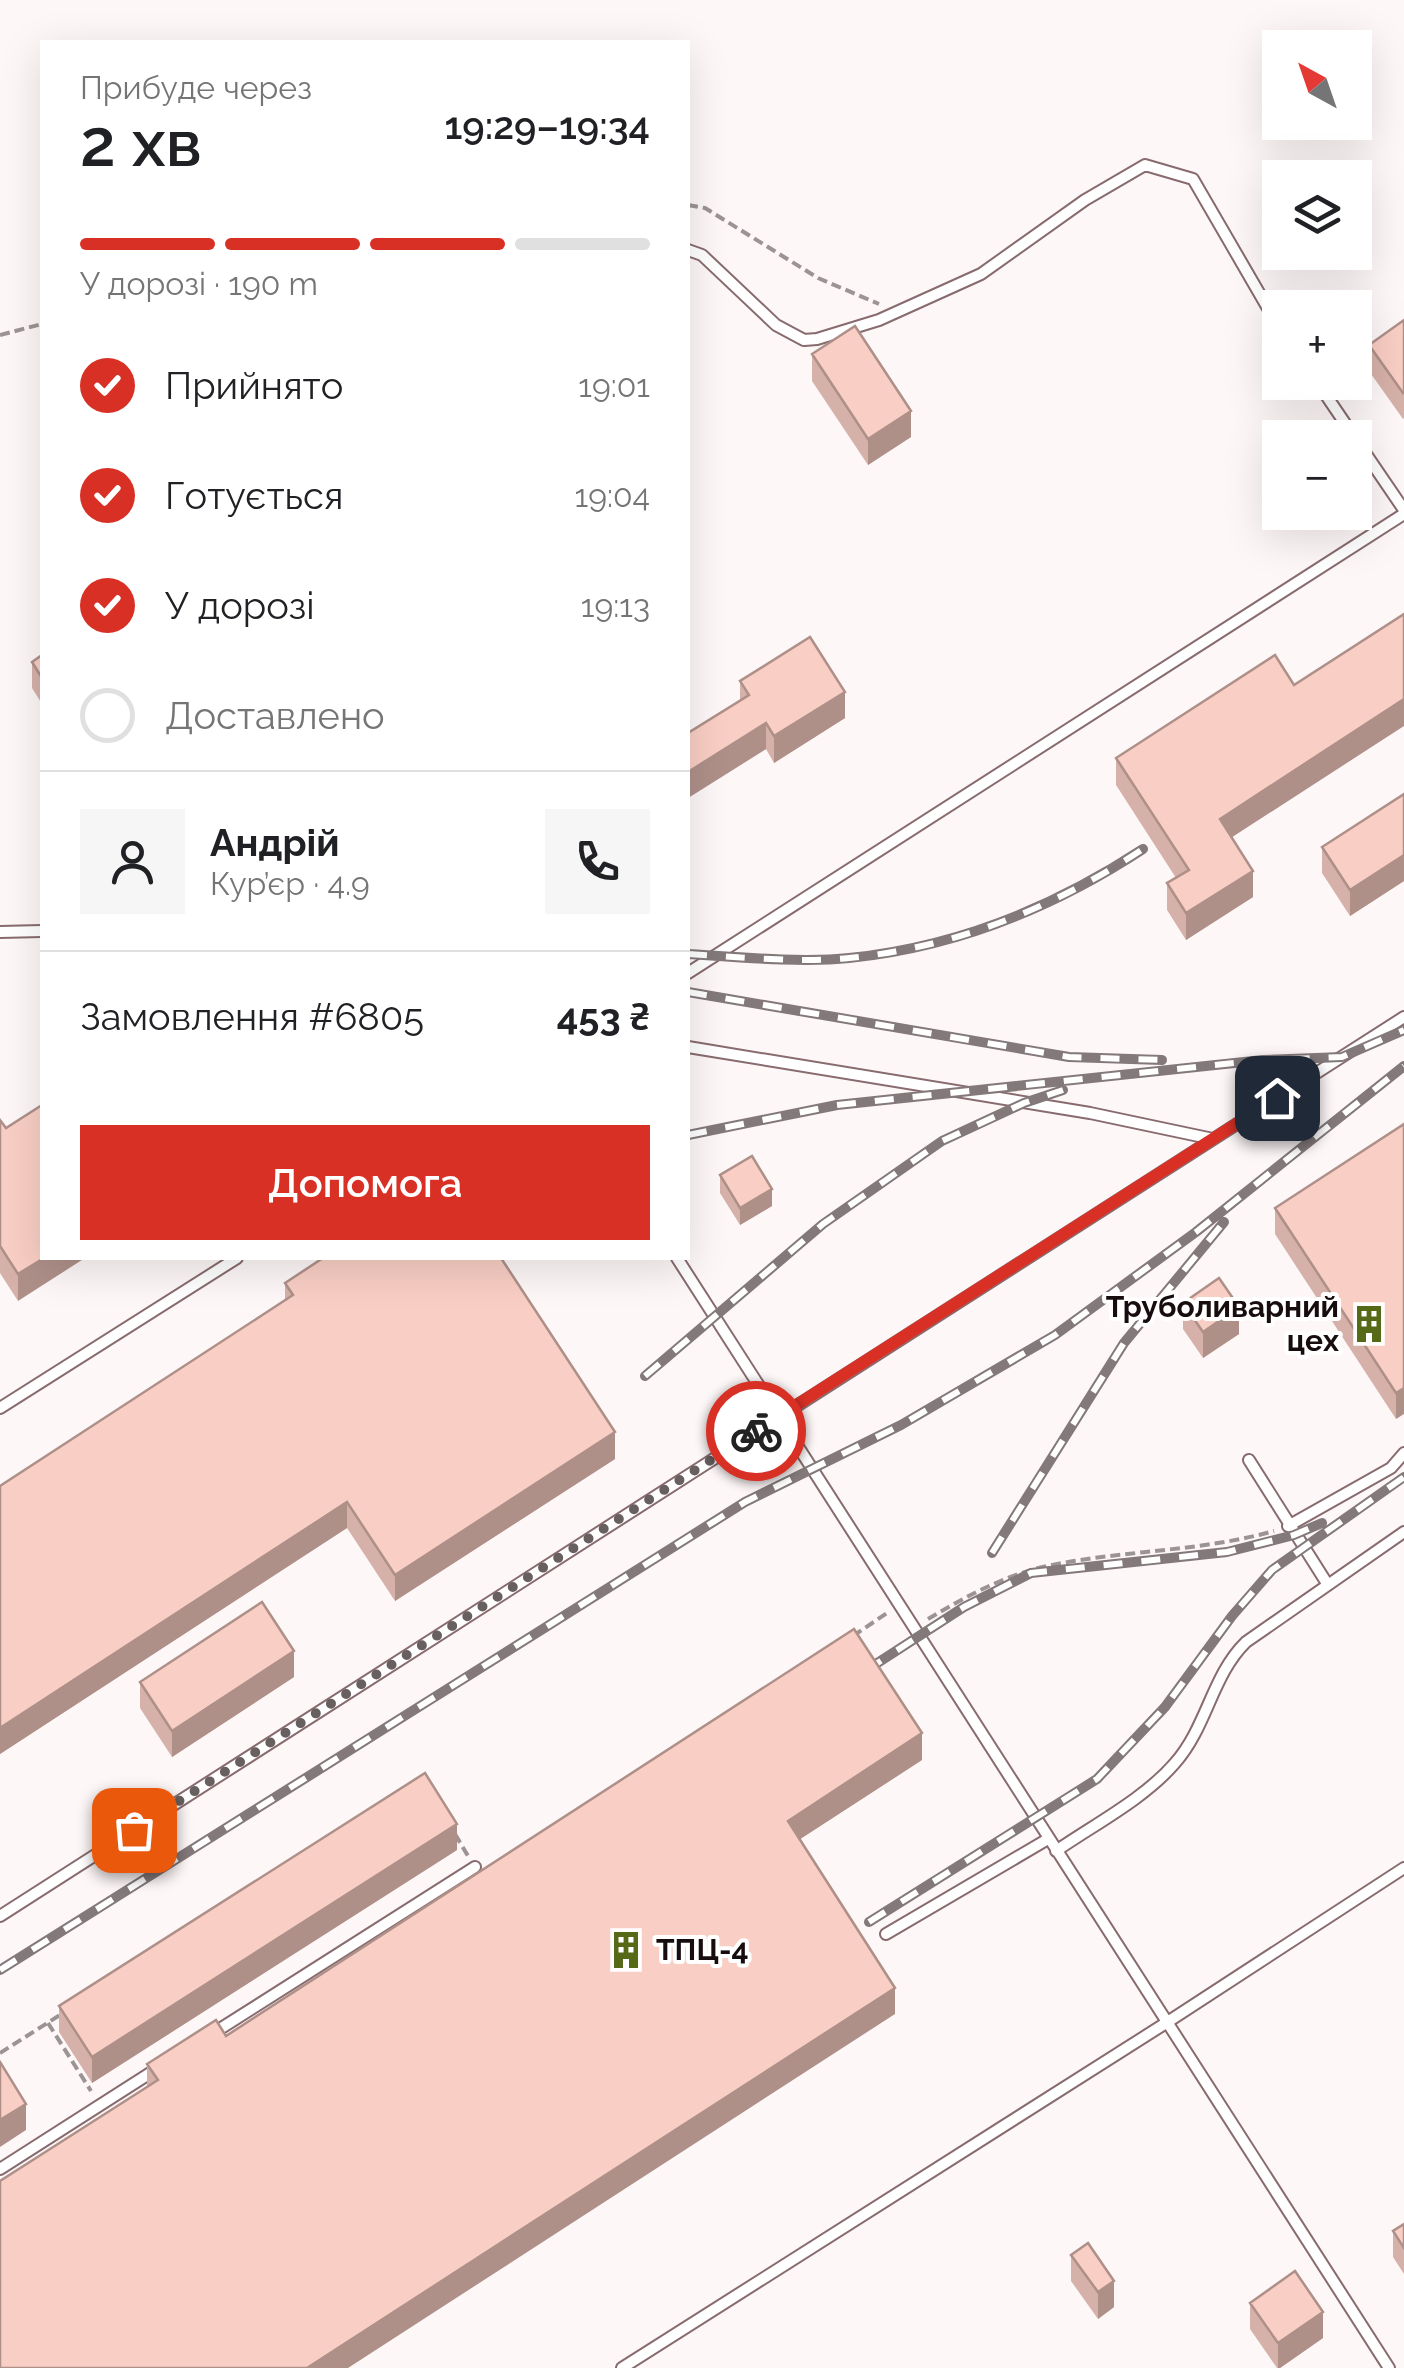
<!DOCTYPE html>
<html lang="uk">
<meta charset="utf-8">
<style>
:root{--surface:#fff;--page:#f6f6f6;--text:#202124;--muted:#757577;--line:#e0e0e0;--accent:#d93025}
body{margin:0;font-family:Raleway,sans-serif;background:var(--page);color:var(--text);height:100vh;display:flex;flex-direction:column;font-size:38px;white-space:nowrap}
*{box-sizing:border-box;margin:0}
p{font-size:32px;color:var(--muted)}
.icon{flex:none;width:55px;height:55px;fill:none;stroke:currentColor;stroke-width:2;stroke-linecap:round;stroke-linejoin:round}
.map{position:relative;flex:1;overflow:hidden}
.side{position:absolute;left:40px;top:40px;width:650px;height:1220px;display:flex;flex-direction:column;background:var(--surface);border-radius:0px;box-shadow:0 10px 40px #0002}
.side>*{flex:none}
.needle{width:65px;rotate:320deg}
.buttons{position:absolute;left:1262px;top:30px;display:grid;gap:20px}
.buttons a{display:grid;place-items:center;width:110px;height:110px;border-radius:0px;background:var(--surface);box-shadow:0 10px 40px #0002;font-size:50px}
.pin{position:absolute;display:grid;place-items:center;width:85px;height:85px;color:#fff;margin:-42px;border-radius:20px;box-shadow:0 5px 15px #0006}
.courier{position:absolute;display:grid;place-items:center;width:100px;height:100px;margin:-50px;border:8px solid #d93025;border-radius:50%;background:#fff;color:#222;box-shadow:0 2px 12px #0007}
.head em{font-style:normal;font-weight:600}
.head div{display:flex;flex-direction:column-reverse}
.head{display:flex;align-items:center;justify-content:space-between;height:170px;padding:0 40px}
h1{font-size:65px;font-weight:600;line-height:75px}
.bar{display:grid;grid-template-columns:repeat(4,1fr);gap:15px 10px;align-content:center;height:120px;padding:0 40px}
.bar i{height:12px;border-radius:8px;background:var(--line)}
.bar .selected{background:var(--accent)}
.bar p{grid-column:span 4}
.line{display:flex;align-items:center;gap:25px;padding:0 40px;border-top:2px solid var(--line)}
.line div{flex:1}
.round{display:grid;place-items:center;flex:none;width:105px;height:105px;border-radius:0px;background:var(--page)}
ol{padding:0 40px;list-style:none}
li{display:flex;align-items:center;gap:30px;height:110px}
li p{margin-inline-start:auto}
li .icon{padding:10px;border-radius:50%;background:var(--accent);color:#fff;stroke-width:4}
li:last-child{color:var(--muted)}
li i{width:55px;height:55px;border:5px solid var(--line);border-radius:50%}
.cta{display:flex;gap:20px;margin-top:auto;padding:20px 40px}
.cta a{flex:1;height:115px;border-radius:0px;background:var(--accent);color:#fff;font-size:40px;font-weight:600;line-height:115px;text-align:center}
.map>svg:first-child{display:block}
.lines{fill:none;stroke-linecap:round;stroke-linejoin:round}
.lane-casing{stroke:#886b6e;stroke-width:14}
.path{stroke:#9c9394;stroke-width:4;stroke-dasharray:10 5;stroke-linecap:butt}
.lane{stroke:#fff;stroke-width:10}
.rail-casing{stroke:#83797a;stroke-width:10}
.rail{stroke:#fff;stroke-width:6;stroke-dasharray:19;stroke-linecap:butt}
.wall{fill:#d6b1a9}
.shaded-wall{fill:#ae9089}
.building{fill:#f9cec4;stroke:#ae9089;stroke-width:2.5}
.done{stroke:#685f60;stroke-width:10;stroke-dasharray:0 18}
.route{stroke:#d93025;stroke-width:12}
.labels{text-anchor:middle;stroke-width:8;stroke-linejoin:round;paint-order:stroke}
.poi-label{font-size:30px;font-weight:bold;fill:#180d0e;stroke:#fff;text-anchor:end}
</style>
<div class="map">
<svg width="1404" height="2368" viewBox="0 0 1404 2368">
<rect width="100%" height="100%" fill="#fef7f8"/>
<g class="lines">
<!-- lane casing -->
<g class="lane-casing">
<path id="lane" d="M 688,250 L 702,255 L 776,325 L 804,340 L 817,339 L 879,320 L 981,274 L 1085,200 L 1145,165 L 1193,179 L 1280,329
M 1317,382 L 1355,438
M 1355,438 L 1404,510
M 0,932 L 42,931
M 688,973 L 1404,514
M 688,1047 L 1090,1113 L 1213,1139
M 677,1258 L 1389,2368
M 0,1408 L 237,1258
M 1249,1460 L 1328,1585
M 1288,1526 L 1391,1468 L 1404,1453
M 1056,1851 C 1095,1824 1144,1799 1175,1763 C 1207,1727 1212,1675 1246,1642 L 1404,1532
M 0,1916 L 1404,1017
M 886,1934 L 1048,1839
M 212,2034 L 475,1867
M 0,2169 L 155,2070
M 622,2368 L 1166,2023 L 1404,1868"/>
</g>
<!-- path -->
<path class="path" d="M 688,205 L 705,208 L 818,278 L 879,304
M 0,335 L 42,324
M 928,1619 C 965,1597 1005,1575 1047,1566 C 1122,1550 1200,1552 1274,1531
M 853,1636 L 887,1613
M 455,1834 L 468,1856
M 48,2023 L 91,2091
M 0,2053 L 60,2015"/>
<!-- lane -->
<use href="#lane" class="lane"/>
<!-- rail casing -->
<g class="rail-casing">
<path id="rail" d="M 688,954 C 736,957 803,963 849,958 C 957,947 1053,908 1143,849
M 688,992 L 1069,1057 L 1162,1060
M 688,1135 L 837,1105 L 1263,1060 L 1342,1057 L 1404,1030
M 645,1376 L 823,1224 L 942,1141 L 1024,1103 L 1063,1090
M 992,1553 L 1124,1343 L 1224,1222
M 865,1671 L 964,1607 L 1031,1573 L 1227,1552 L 1294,1535 L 1322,1523
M 869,1922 L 1097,1779 L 1165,1707 L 1232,1616 L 1272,1570 L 1404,1477
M 0,1970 L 745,1502 L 901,1425 L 1055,1335 L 1196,1232 L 1404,1066"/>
</g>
<!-- rail -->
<use href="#rail" class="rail"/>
</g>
<!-- wall -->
<path class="wall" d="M 1404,320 L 1404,418 L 1403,419 L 1369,371 L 1369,345 Z
M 812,354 L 911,437 L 868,465 L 812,381 Z
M 42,655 L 42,704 L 32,688 L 32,662 Z
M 740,681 L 845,718 L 774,763 L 766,749 L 688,798 L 688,733 L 740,701 Z
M 1116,758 L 1232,838 L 1253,897 L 1186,940 L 1167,910 L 1167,883 L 1176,878 L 1116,785 Z
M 1404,794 L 1404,881 L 1350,916 L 1322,873 L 1322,847 Z
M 42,1105 L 18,1301 L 0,1273 L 0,1120 L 6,1128 Z
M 1404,1124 L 1396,1419 L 1275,1234 L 1275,1208 Z
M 720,1175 L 772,1206 L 740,1225 L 720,1193 Z
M 285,1283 L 615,1459 L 395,1601 L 347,1528 L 0,1754 L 0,1486 L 285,1301 Z
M 1183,1303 L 1239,1334 L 1203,1358 L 1183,1329 Z
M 294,1677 L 172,1757 L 140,1708 L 140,1682 Z
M 922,1760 L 800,1839 L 895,2014 L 147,2086 L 147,2064 L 226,2036 Z
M 457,1850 L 92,2083 L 59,2032 L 59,2006 Z
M 1404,2224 L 1404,2274 L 1393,2257 L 1393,2231 Z
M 1071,2255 L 1114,2307 L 1098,2319 L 1071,2281 Z
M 1250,2303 L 1323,2338 L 1280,2368 L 1277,2368 L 1250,2329 Z"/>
<!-- shaded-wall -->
<path class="shaded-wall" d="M 911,411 L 911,437 L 868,465 L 868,439 Z
M 845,692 L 845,718 L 774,763 L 774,736 Z
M 1404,699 L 1404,726 L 1220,845 L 1220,819 Z
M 766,723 L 766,749 L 688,798 L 688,772 Z
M 1404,855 L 1404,881 L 1350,916 L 1350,890 Z
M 1253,871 L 1253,897 L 1186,940 L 1186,913 Z
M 772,1189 L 772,1206 L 740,1225 L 740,1208 Z
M 44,1258 L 85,1258 L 18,1301 L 18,1274 Z
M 1239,1307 L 1239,1334 L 1203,1358 L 1203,1332 Z
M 1404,1388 L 1404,1414 L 1396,1419 L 1396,1393 Z
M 615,1432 L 615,1459 L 395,1601 L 395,1575 Z
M 347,1502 L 347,1528 L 0,1754 L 0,1728 Z
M 294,1651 L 294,1677 L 172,1757 L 172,1731 Z
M 922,1733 L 922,1760 L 788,1847 L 788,1821 Z
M 457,1824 L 457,1850 L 92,2083 L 92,2057 Z
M 895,1988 L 895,2014 L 348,2368 L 307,2368 Z
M 26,2104 L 26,2130 L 0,2147 L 0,2120 Z
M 1114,2281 L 1114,2307 L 1098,2319 L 1098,2292 Z
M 1323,2312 L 1323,2338 L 1280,2368 L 1278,2368 L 1278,2343 Z"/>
<!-- building -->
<path class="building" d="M 1404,320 L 1404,392 L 1403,393 L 1369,345 Z
M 855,326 L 911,411 L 868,439 L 812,354 Z
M 1404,614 L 1404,699 L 1220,819 L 1253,871 L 1186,913 L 1167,883 L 1189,870 L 1116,758 L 1275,655 L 1294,685 Z
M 810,637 L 845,692 L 774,736 L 766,723 L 688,772 L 688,733 L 749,695 L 740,681 Z
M 42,655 L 42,678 L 32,662 Z
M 1404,794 L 1404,855 L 1350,890 L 1322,847 Z
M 42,1105 L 42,1258 L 44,1258 L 18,1274 L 0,1246 L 0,1120 L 6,1128 Z
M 1404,1124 L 1404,1388 L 1396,1393 L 1275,1208 Z
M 752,1156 L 772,1189 L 740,1208 L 720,1175 Z
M 323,1258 L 501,1258 L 615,1432 L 395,1575 L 347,1502 L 0,1728 L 0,1486 L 293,1295 L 285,1283 Z
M 1219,1278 L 1239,1307 L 1203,1332 L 1183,1303 Z
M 262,1602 L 294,1651 L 172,1731 L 140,1682 Z
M 854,1629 L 922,1733 L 788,1821 L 895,1988 L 307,2368 L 0,2368 L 0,2181 L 158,2080 L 147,2064 L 216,2020 L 226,2036 Z
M 425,1773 L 457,1824 L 92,2057 L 59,2006 Z
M 0,2062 L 26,2104 L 0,2120 Z
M 1404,2224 L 1404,2248 L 1393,2231 Z
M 1088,2243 L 1114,2281 L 1098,2292 L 1071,2255 Z
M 1295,2271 L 1323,2312 L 1278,2343 L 1250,2303 Z"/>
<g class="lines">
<!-- done -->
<path class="done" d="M 134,1830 L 756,1431"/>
<!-- route -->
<path class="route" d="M 756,1431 L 1277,1098"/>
</g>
<!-- icons -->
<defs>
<g id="building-bare" transform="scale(3)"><path d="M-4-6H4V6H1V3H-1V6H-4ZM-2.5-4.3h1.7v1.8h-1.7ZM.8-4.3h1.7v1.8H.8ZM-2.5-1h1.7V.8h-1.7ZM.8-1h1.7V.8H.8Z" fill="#566916" stroke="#fff" stroke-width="2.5" paint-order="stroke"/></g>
</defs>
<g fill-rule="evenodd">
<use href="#building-bare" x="1369" y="1324"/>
<use href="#building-bare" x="626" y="1950"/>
</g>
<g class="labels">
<!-- poi labels -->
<g class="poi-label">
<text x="1339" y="1317">Труболиварний<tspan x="1339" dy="34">цех</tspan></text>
<text x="656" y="1960" text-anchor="start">ТПЦ-4</text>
</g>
</g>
</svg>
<div class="buttons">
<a><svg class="needle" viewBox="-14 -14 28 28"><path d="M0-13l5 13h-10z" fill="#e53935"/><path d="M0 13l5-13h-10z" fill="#757577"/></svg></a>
<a><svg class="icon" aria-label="layers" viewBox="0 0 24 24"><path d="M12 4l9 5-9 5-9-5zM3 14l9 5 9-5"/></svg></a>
<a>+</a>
<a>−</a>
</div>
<div class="pin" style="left:134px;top:1830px;background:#ea580c"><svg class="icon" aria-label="bag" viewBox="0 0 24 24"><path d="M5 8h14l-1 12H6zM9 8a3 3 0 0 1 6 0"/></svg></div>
<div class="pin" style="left:1277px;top:1098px;background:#1f2937"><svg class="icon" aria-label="home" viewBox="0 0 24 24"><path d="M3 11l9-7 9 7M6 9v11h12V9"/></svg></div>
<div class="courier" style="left:756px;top:1431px"><svg class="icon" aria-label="bike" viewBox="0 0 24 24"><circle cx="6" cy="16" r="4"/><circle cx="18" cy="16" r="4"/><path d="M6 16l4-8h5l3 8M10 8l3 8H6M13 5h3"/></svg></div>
<section class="side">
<div class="head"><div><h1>2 хв</h1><p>Прибуде через</p></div><em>19:29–19:34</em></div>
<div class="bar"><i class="selected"></i><i class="selected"></i><i class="selected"></i><i></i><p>У дорозі · 190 m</p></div>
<ol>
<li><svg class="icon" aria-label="check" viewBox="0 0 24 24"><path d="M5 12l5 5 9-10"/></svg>Прийнято<p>19:01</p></li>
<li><svg class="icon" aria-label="check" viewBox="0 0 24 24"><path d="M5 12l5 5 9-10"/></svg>Готується<p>19:04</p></li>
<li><svg class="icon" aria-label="check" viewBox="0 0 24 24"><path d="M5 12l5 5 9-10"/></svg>У дорозі<p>19:13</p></li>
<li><i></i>Доставлено</li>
</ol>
<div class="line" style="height:180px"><a class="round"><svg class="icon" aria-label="person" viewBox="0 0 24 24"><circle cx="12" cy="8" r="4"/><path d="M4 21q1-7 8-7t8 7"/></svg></a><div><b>Андрій</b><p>Кур’єр · 4.9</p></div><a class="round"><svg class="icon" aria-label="phone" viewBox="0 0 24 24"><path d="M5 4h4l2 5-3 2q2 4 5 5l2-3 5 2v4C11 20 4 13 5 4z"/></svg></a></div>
<div class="line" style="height:130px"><div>Замовлення #6805</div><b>453 ₴</b></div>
<div class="cta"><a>Допомога</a></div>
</section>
</div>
